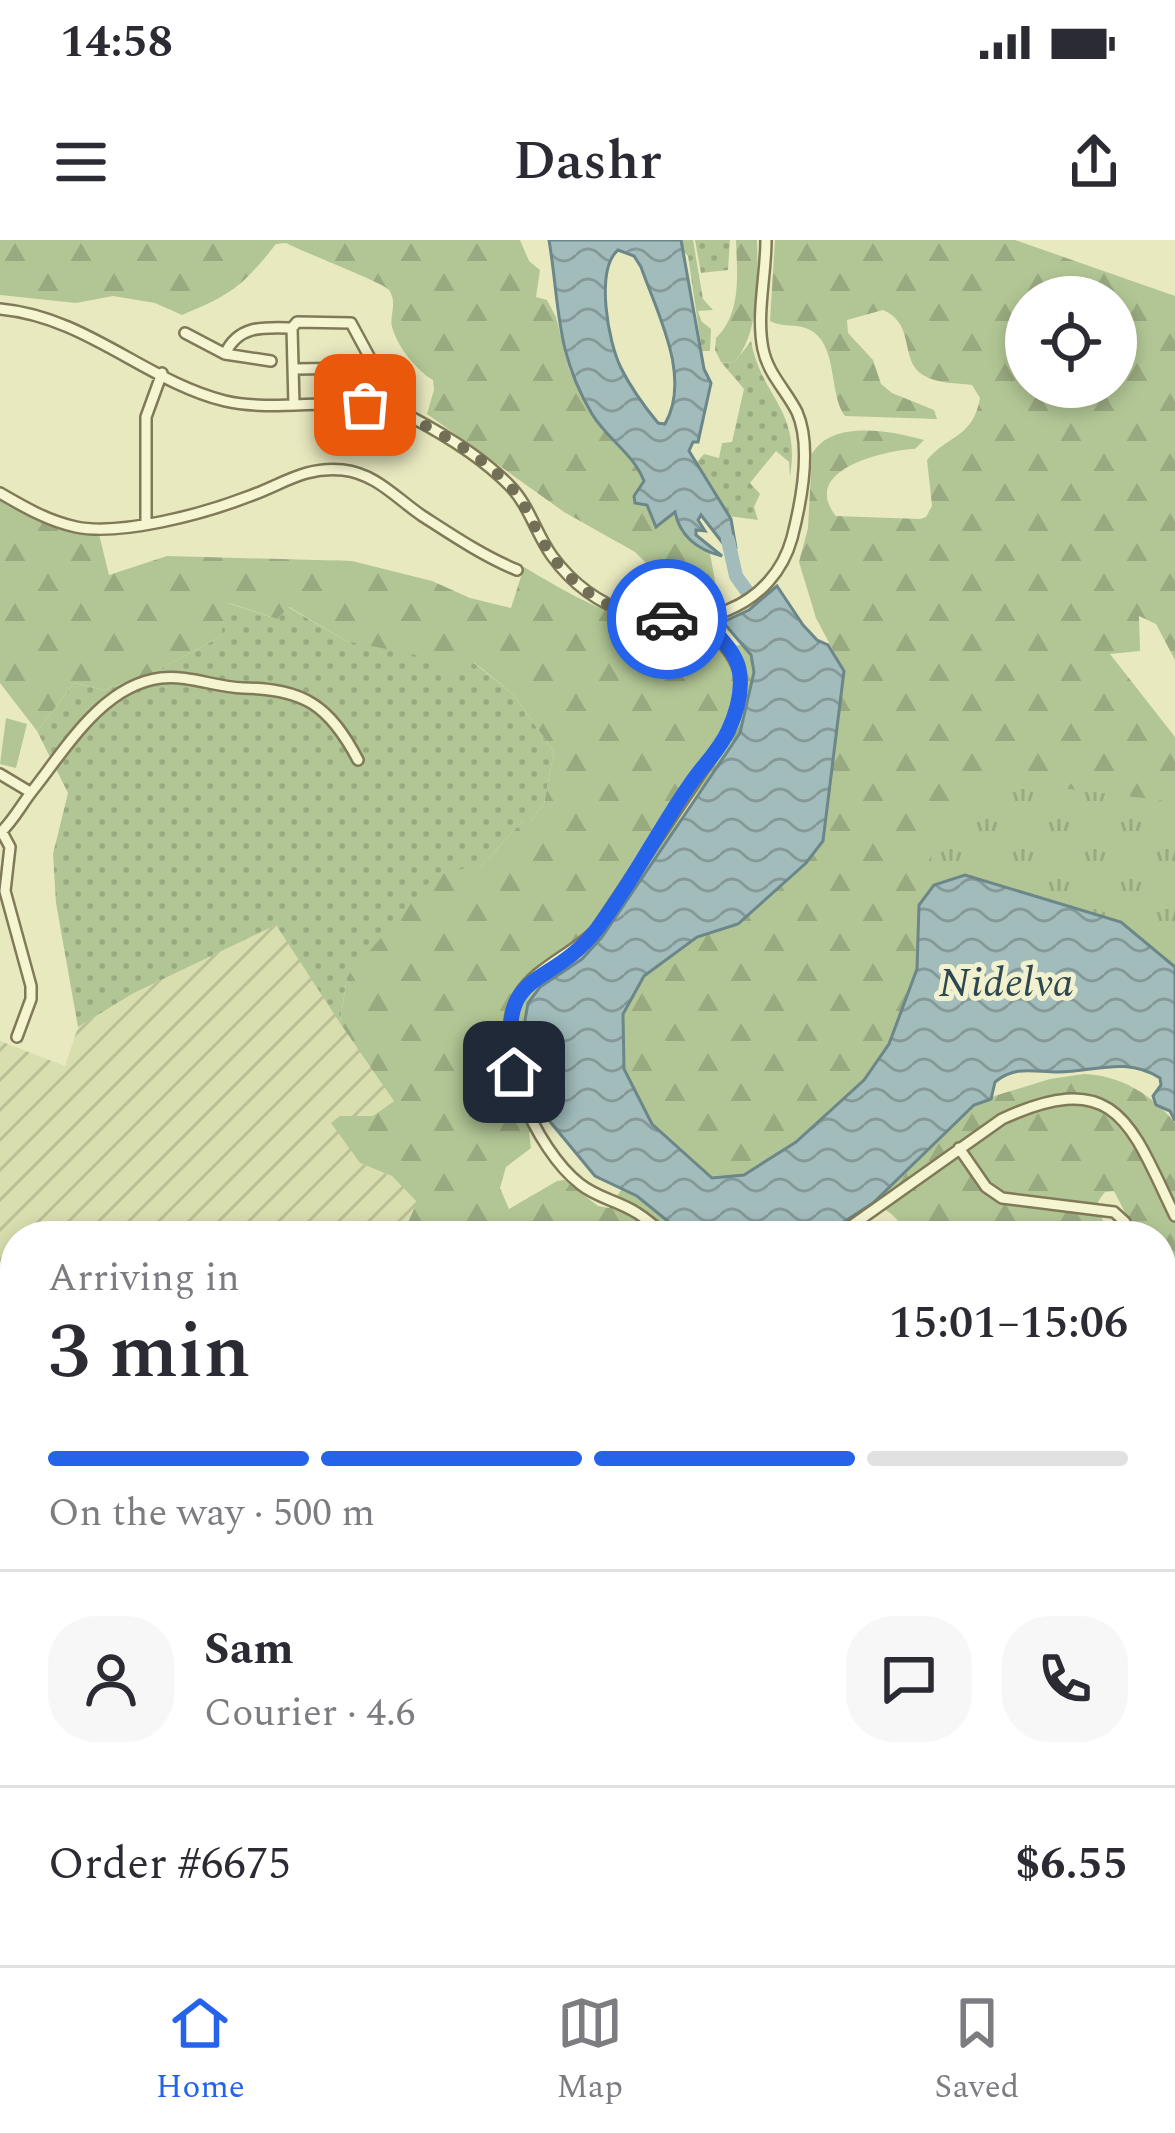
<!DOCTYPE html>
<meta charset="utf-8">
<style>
:root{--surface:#fff;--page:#f7f7f7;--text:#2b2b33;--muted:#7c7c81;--line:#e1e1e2;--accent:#2563eb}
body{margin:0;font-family:Spectral,serif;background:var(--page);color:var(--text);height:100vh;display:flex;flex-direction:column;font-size:45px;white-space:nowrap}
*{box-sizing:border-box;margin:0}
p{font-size:39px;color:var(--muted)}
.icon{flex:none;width:66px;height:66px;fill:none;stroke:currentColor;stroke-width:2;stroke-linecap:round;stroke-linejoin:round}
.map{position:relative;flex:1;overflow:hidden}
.drawer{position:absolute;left:0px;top:981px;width:1176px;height:744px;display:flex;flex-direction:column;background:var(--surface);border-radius:48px 48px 0 0;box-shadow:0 6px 18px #0003}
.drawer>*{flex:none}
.controls{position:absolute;left:1005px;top:36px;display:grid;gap:24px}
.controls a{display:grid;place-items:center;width:132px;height:132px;border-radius:50%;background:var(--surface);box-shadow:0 6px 18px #0003;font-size:60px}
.pin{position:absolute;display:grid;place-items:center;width:102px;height:102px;color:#fff;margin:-51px;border-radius:24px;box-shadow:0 6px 18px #0006}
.courier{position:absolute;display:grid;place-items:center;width:120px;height:120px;margin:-60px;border:9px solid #2563eb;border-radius:50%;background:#fff;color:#222;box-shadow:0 3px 15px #0007}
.head em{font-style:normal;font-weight:600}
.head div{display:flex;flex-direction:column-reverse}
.head{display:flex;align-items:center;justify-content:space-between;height:204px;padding:0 48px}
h1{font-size:78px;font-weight:600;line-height:90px}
.bar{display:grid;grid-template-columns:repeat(4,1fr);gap:18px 12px;align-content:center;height:144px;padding:0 48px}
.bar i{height:15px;border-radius:9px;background:var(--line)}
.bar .selected{background:var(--accent)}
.bar p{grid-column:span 4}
.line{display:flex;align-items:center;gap:30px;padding:0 48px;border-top:3px solid var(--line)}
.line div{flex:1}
.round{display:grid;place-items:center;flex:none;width:126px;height:126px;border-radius:48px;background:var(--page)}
.status{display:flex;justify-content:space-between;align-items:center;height:84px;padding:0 60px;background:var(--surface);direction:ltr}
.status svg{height:33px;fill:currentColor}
header{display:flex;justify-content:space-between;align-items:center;height:156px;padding:0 48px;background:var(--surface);font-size:54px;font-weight:600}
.dock{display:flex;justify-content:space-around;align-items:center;height:168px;border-top:3px solid var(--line);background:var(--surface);font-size:33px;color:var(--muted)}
.dock a{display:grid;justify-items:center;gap:6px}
.dock .selected{color:var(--accent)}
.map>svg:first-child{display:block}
.farmland{fill:url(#farmland-furrows)}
.grass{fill:url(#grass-dots)}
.forest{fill:url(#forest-firs);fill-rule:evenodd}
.park{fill:url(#park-tufts)}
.garden{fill:#b2c695}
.water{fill:url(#water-waves);stroke:#6b8789;stroke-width:3;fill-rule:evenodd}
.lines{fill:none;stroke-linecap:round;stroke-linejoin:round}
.river{stroke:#a2bcbc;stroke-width:14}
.minor-casing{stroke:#817a59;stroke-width:14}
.minor{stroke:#f5f5d2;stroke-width:9}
.done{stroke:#726f56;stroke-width:12;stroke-dasharray:0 21.6}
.route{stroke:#2563eb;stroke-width:15}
.labels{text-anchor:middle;stroke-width:10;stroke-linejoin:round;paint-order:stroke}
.water-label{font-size:42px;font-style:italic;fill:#2d4850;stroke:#f2f1cf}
</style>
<div class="status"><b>14:58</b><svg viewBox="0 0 49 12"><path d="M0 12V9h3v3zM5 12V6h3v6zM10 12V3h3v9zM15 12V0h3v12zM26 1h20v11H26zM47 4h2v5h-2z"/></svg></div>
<header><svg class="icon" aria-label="menu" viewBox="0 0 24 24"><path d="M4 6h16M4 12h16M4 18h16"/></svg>Dashr<svg class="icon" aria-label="share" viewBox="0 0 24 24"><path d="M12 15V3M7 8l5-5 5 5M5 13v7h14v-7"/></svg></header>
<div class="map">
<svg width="1175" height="1725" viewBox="0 0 1175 1725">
<defs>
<pattern id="farmland-furrows" width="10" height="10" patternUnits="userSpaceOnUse" patternTransform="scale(3)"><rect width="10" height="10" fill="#d8deae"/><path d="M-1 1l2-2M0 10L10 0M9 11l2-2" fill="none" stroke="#babf95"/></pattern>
<pattern id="grass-dots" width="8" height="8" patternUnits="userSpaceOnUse" patternTransform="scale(3)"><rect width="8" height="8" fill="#b2c695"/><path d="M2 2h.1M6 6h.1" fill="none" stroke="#9aaa80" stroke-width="1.8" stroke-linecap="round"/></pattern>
<pattern id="forest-firs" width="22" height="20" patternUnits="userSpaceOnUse" patternTransform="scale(3)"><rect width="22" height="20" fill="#b2c695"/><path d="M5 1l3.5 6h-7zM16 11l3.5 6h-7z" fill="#9aaa80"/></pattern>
<pattern id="park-tufts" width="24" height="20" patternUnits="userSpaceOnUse" patternTransform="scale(3)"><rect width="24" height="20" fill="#b2c695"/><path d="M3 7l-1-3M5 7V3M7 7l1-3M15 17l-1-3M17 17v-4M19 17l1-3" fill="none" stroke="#9aaa80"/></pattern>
<pattern id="water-waves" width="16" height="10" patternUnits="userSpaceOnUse" patternTransform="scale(3)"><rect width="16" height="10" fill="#a2bcbc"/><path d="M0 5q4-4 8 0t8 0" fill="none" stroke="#859998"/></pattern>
</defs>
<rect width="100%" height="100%" fill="#e9e9c0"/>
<!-- farmland -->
<path class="farmland" d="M 276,685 L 394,861 L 373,876 L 340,876 L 360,923 L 392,936 L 418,962 L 402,996 L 15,996 L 12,1241 L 0,1233 L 0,801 L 65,826 L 78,787 L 132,754 Z"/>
<!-- grass -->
<path class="grass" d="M 681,0 L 693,0 L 703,59 L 713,70 L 698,71 L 701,81 L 711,89 L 710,111 L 702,111 L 688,16 L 683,11 Z
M 695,0 L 730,0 L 728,30 L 701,33 Z
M 751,101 C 762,159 801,168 790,237 L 789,222 L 776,211 L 750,243 L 760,254 L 754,267 L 758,280 L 728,276 L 695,224 L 704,214 L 719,218 L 722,203 L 732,202 L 744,149 L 721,122 L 734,123 Z
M 228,363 L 277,379 L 288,367 L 346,401 L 474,423 L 514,455 L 554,512 L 544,564 L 530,582 L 522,582 L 481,626 L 347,737 L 340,783 L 276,685 L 132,754 L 78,787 L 56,663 L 53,614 L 68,553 L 37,491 L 74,443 L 104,450 L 154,432 L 220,397 Z"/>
<!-- forest -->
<path class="forest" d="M 0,0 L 520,0 L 529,21 L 540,30 L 536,57 L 547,60 L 556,77 L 569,129 L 590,170 L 639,229 L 644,241 L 636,252 L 660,286 L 675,272 L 694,304 L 710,313 L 719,364 L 687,364 L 688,389 L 723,406 L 744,405 C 761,431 752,466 740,493 C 728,519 707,538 691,561 C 659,609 633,665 593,707 C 574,728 543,735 530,761 C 519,783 537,854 547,878 L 529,893 L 531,908 L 506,927 L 500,948 L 509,969 L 557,941 L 564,940 L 598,966 L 609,968 L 621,950 L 637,956 L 687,996 L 402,996 L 417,962 L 392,936 L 360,923 L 331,883 L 340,876 L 373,876 L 394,861 L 340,783 L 347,737 L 437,633 L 481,626 L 522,582 L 530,582 L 544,564 L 554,512 L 514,455 L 475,423 L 451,432 L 436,419 L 346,401 L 289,367 L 277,379 L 229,363 L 220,397 L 154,432 L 104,450 L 74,443 L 37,491 L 0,443 L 0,250 L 36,270 L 98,290 L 109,335 L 167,316 L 352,321 L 432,341 L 470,358 L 511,368 L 524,327 C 574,357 610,377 667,389 L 687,364 L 635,312 L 564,272 L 427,174 L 434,150 L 433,140 C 416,130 397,106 392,87 C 389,76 398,63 389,50 C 384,43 303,12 286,3 L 276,4 C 243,46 231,55 182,75 L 155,63 L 113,56 L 76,63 L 0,55 Z
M 736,0 L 757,0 C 758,40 760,92 734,123 L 721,122 L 715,110 L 716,98 C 742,73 737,33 736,0 Z
M 775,0 L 1015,0 L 1175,56 L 1175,420 L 1156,384 L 1139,376 L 1140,411 L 1110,414 L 1175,497 L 1175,727 L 919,665 L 917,729 L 889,804 L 864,840 L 796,902 L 744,935 L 711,938 L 652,884 L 624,829 L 623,774 L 644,736 L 697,697 L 738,684 L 806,623 L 823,601 L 844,431 L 816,378 L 799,322 L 808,288 L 812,214 C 832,179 891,191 924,200 L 915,209 C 885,210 799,230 836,276 L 920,279 L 926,277 L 932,266 L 927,220 C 949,194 973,198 980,158 L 972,145 C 957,143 937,144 923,135 C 899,120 916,84 883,70 L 847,80 L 848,93 L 873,120 L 881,144 L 892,153 L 934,170 L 937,179 L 845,176 C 828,153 839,103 808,89 C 795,83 782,88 770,81 ZM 1026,57 L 1116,57 L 1116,147 L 1026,147 Z
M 1084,834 C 1120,835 1153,855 1175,883 L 1175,1241 L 1172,1250 L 1175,1255 L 1175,1493 L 1161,1497 L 1161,996 L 1137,996 L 1114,951 L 1105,952 C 1090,970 1101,969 1105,987 L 1098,996 L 895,996 L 902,991 C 901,978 884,968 873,963 L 978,861 L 1050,839 Z
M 0,1233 L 15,1239 L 15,1591 L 0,1610 Z
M 0,1635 L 15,1657 L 15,1710 L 53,1710 L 62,1723 L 0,1725 Z"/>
<!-- park -->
<path class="park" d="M 996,540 L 1175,562 L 1175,731 L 1077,666 L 1050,662 L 1024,649 L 967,634 L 930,645 L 932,606 Z"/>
<!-- garden -->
<path class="garden" d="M 6,478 L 27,484 L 16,528 L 0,524 Z"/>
<!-- water -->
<path class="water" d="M 549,0 L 681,0 L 704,129 L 711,143 L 698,202 L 693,202 L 689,211 L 731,279 L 736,308 L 732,315 L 701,275 L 698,280 L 705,291 L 696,290 L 696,295 L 722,316 C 698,310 680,296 675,272 L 656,287 L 647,265 L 635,263 L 634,256 L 644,241 C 633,213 607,199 592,174 C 555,112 560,66 549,0 ZM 618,10 L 634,16 L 641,27 C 657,73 692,137 665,184 L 658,183 C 644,166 631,148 621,128 C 608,102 595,30 618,10 Z
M 777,346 L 803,385 L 817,400 L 828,405 L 844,431 L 823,601 L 806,623 L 738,684 L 697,697 L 644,736 L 623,774 L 624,829 L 652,884 L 712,938 L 744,935 L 796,902 L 864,840 L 889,804 L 917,729 L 919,665 L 934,645 L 965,635 L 1121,682 L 1175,727 L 1175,881 L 1170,871 L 1156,865 L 1153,856 L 1161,845 L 1160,838 C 1125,816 1095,832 1058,832 C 1034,832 1016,825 995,842 L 991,859 L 974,865 L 873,963 L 822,996 L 686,996 L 637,956 L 595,936 L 547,878 L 525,780 L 528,763 L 540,747 L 582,719 L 602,697 L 740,493 L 754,432 L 751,415 L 723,382 L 749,370 Z"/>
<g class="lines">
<!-- river -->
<path class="river" d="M 728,300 L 736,336 L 746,350"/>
<!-- minor casing -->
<g class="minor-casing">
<path id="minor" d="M 0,69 C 87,77 145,141 225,161 C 286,175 356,149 413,178 C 445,195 485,220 510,246 C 529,265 536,294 552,316 C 592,371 664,397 728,370 C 760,357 783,331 792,298 C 801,263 812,206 797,172 C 786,150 768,134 763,109 C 756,75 766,35 766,0
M 185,93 L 225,114 C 238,85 264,87 292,88
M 225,114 L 271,121
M 294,129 L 366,128 L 371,120 L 351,83 L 297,82 L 292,88 L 294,165
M 0,253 C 24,267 48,281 76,287 C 121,296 203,274 247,257 C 282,245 304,226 343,230 C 376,234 395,257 421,275 C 452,295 483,316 517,330
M 146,282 L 146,177 L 162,133
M 0,534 L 30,552
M 2,592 L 10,607 L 5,651 L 31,746 L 31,759 L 17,797
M 0,593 C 14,580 21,565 33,550 C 66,508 103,445 161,438 C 189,435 215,447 243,448 C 304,449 329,465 358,520
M 959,908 L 986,947 L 1002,958 L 1114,972 L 1125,982 L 1121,996
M 666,996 C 657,988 647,979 637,973 C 619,961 597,958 580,944 C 537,911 487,806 519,755 C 536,727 573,714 596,690 L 729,491 C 752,429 739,424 702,378
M 837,996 L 1002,879 C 1117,826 1131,885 1175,976
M 1161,1512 L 1175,1513
M 1161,1691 L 1175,1659
M 312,1710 L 334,1717 L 352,1710
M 505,1710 L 522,1725
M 987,1710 L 1000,1725
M 109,1725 L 153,1722 L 175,1725
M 612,1725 L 617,1710
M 791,1725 L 831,1710
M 1148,1725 L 1153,1710"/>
</g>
<!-- minor -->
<use href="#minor" class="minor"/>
</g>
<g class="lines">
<!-- done -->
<path class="done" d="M 365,165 C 407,169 488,217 514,251 C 526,265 532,283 541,299 C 568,346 612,378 667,379"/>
<!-- route -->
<path class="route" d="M 514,832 C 496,724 547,753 597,689 C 632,643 658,590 691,543 C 703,525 719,511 728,491 C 737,472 743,449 739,429 C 734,408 715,394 702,377 L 667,379"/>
</g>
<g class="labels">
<!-- water labels -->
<g class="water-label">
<text x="1006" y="756">Nidelva</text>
</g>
</g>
</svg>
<div class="controls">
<a><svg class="icon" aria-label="locate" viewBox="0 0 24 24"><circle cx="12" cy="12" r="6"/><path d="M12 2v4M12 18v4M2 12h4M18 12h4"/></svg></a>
</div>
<div class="pin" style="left:365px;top:165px;background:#ea580c"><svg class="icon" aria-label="bag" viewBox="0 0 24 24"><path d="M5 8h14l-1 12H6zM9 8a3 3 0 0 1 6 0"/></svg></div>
<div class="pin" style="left:514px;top:832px;background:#1f2937"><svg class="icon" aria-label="home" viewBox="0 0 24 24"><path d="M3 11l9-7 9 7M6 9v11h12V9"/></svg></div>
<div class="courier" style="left:667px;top:379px"><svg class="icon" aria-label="car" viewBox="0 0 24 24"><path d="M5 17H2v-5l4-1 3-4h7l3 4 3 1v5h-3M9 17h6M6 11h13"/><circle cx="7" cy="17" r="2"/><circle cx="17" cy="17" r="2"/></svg></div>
<section class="drawer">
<div class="head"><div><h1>3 min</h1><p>Arriving in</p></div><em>15:01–15:06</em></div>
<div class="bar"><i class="selected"></i><i class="selected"></i><i class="selected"></i><i></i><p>On the way · 500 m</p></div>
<div class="line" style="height:216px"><a class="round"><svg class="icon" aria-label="person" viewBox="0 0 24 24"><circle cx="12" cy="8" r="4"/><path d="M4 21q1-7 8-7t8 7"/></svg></a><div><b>Sam</b><p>Courier · 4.6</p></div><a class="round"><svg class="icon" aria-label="chat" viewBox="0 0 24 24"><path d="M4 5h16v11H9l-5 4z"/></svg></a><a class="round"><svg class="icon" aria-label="phone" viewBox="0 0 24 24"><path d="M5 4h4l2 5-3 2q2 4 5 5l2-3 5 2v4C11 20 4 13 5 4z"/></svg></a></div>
<div class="line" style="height:156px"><div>Order #6675</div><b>$6.55</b></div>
</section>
</div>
<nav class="dock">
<a class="selected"><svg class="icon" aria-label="home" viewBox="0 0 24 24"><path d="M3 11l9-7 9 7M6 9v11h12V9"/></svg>Home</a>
<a><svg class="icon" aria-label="map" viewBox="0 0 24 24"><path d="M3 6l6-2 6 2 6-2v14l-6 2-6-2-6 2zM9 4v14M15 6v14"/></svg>Map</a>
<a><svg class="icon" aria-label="saved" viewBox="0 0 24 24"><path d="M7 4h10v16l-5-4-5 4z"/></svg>Saved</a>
</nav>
